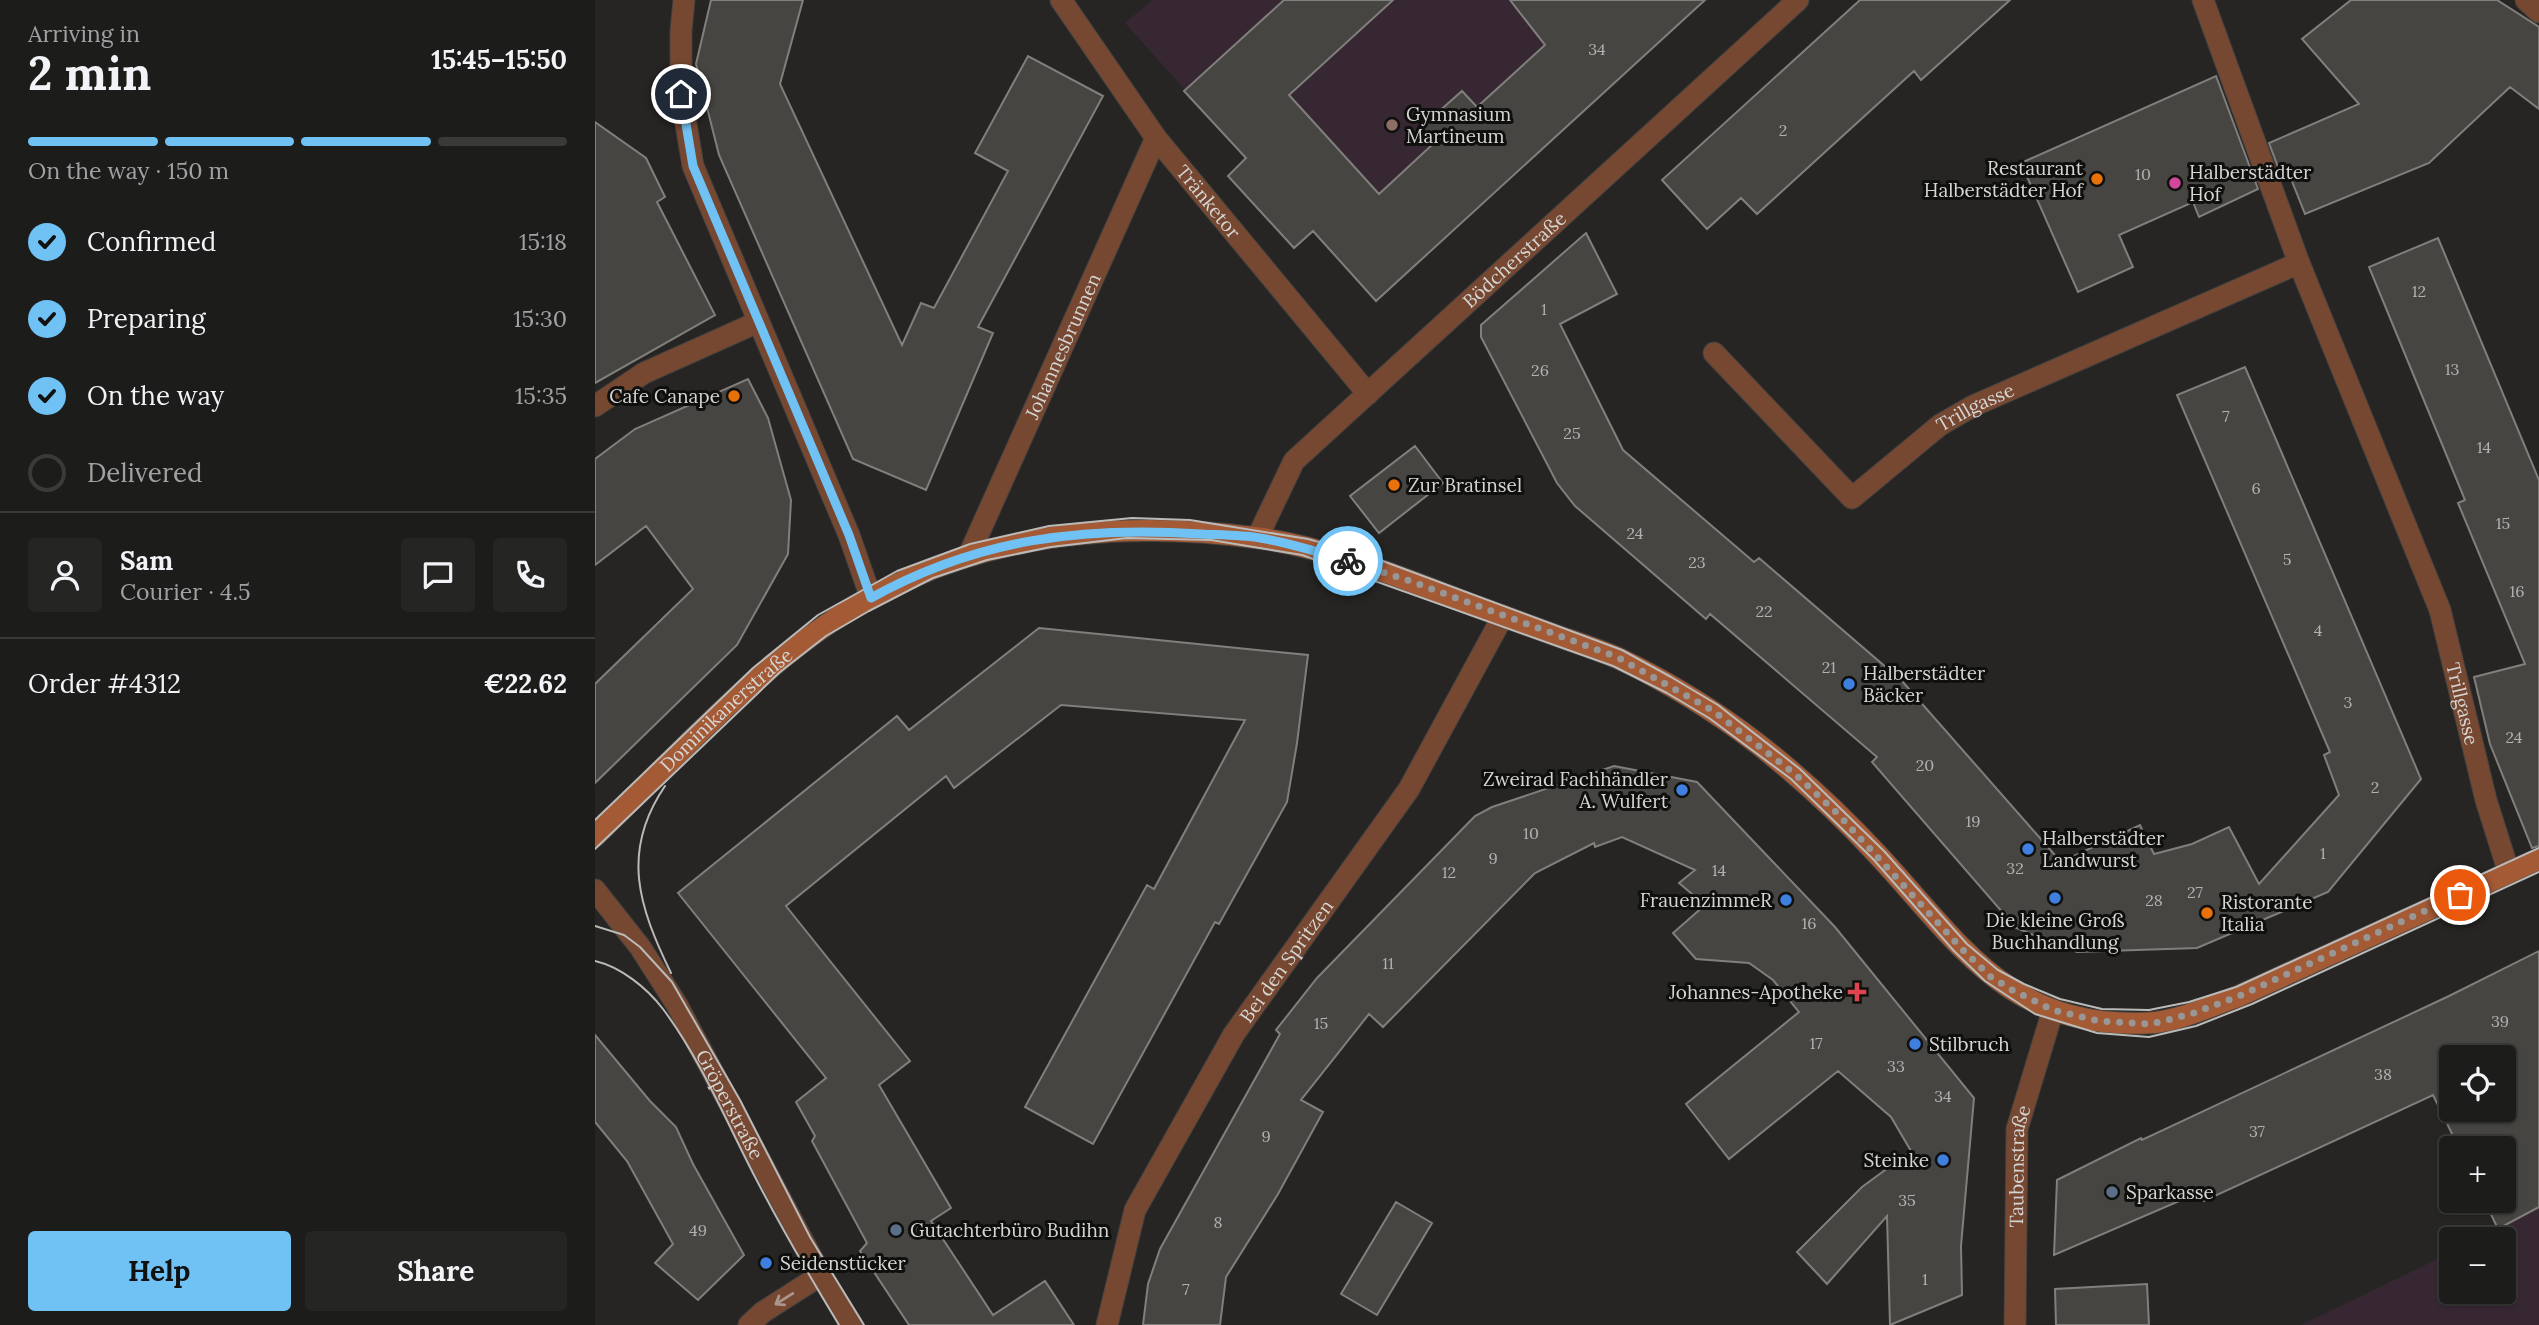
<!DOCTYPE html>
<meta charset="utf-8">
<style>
:root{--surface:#1c1c1a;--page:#252523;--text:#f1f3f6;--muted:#a0a1a2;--line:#3a3a39;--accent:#70c2f4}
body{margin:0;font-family:Lora,serif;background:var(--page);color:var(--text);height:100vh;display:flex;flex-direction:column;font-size:26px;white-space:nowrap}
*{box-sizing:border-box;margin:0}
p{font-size:23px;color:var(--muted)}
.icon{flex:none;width:38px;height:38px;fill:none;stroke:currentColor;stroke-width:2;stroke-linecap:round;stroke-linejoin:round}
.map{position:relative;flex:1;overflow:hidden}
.drawer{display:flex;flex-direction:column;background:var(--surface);width:595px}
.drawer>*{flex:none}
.fabs{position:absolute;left:1844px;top:1045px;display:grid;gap:14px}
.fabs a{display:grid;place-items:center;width:77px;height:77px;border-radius:7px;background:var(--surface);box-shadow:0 2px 5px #0004,0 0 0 2px var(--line);font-size:35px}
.pin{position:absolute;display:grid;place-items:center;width:60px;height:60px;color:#fff;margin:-30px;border:4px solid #fff;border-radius:50%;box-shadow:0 2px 7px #0007}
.courier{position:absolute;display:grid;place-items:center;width:70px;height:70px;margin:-35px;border:5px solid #70c2f4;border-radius:50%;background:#fff;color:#222;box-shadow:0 2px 9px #0007}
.headline em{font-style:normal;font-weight:700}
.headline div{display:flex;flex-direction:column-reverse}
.headline{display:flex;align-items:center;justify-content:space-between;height:119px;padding:0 28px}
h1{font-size:46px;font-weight:700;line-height:52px}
.bar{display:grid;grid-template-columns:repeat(4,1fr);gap:10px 7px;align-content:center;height:84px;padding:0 28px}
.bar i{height:9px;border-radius:5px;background:var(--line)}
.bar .current{background:var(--accent)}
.bar p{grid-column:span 4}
.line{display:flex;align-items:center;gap:18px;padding:0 28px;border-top:2px solid var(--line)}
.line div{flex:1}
.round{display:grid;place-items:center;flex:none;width:74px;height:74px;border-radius:7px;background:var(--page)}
ol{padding:0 28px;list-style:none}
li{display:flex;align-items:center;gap:21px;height:77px}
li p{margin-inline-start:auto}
li .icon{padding:7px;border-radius:50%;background:var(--accent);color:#111;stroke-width:4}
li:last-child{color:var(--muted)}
li i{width:38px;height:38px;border:4px solid var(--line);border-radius:50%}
.cta{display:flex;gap:14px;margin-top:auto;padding:14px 28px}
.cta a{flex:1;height:80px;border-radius:7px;background:var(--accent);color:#111;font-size:28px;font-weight:700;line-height:80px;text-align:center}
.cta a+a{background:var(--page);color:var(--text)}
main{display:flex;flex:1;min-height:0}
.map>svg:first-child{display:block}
.education{fill:#362733}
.building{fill:#464542;stroke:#807f7c;stroke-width:2;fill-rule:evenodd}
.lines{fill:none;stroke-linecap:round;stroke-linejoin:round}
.street-casing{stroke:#42413f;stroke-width:23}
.secondary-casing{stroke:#42413f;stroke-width:23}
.street{stroke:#764832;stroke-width:21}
.secondary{stroke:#a35a35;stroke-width:21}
.tram{stroke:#babab8;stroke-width:2}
.oneway{stroke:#aa968b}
.done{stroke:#989795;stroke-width:7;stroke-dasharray:0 12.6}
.route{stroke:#70c2f4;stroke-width:9}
.education-dot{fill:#8d6e63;stroke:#0f0f0d;stroke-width:2.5}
.food-dot{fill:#e8710a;stroke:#0f0f0d;stroke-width:2.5}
.hotel-dot{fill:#d1479c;stroke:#0f0f0d;stroke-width:2.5}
.shop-dot{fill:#3f7fe0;stroke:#0f0f0d;stroke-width:2.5}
.health-dot{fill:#e0444e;stroke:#0f0f0d;stroke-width:2.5}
.service-dot{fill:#5c6f8a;stroke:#0f0f0d;stroke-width:2.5}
.labels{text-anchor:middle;stroke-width:6;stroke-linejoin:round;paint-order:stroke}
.number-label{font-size:16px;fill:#b1b1af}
.poi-label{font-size:19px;fill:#d5d5d3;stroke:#0f0f0d;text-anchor:start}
.street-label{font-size:19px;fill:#d5d5d3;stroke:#0f0f0d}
</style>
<main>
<section class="drawer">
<div class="headline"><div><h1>2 min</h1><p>Arriving in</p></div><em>15:45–15:50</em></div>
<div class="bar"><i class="current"></i><i class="current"></i><i class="current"></i><i></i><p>On the way · 150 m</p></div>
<ol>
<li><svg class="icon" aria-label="check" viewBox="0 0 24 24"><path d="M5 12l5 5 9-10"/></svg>Confirmed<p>15:18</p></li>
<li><svg class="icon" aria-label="check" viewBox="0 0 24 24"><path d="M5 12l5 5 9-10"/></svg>Preparing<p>15:30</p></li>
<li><svg class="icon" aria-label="check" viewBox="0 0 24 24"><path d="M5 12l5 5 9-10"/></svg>On the way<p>15:35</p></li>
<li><i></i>Delivered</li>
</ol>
<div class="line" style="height:126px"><a class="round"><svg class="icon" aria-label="person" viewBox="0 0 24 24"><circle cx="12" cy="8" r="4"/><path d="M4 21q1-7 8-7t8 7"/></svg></a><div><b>Sam</b><p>Courier · 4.5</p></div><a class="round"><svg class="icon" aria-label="chat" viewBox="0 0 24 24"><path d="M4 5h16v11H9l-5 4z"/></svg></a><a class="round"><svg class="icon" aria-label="phone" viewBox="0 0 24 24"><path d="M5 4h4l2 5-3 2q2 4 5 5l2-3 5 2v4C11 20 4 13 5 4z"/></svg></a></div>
<div class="line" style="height:91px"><div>Order #4312</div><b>€22.62</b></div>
<div class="cta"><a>Help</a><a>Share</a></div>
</section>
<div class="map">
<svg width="1944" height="1325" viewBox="0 0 1944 1325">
<rect width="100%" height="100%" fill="#262523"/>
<!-- education -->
<path class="education" d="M 557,0 L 1110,0 L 781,301 L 718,231 L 699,248 L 633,176 L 651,158 L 530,23 Z
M 1944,1207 L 1944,1325 L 1706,1325 L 1857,1252 L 1857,1292 L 1909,1292 L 1909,1239 L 1883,1239 Z"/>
<!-- building -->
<path class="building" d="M 116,0 L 208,0 L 185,84 L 307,345 L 326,303 L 339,308 L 413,171 L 380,153 L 433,56 L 508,96 L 383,327 L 398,333 L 331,490 L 258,459 L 124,155 L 101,64 Z
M 689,0 L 798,0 L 694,95 L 784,194 L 838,144 L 824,129 L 867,91 L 882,107 L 950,45 L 915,0 L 1110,0 L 781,301 L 718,231 L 699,248 L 633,176 L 651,158 L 589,91 Z
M 1265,0 L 1415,0 L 1326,80 L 1319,71 L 1162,214 L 1146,198 L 1112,229 L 1067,180 Z
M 1756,0 L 1902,0 L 1944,27 L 1944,109 L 1915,87 L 1834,163 L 1710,214 L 1694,174 L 1687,178 L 1674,143 L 1764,104 L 1707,39 Z
M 1621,76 L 1663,189 L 1604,217 L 1598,202 L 1524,235 L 1538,267 L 1483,292 L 1426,163 Z
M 0,122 L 51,158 L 70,197 L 62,202 L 120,315 L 0,383 Z
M 991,233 L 1022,294 L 965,324 L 1028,450 L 1159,562 L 1164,558 L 1307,681 L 1466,862 L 1545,825 L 1559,854 L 1597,844 L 1634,827 L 1664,884 L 1744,795 L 1729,755 L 1735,752 L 1582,395 L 1650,367 L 1826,779 L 1733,892 L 1602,948 L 1482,952 L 1421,928 L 1277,762 L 1282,757 L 1115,614 L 1111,619 L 980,506 L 962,483 L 886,337 L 886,325 Z
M 1843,238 L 1944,480 L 1944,846 L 1937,848 L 1895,744 L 1879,677 L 1930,664 L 1863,503 L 1870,500 L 1774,267 Z
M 153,379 L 173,418 L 196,500 L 193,554 L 142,645 L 0,783 L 0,684 L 98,589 L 51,526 L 0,565 L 0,459 L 40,429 Z
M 820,446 L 848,483 L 784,533 L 755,496 Z
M 444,628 L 713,655 L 702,743 L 692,802 L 624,924 L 620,922 L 498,1144 L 430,1107 L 552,885 L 559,889 L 650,720 L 466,705 L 359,788 L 351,776 L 191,906 L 315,1061 L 284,1085 L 356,1208 L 336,1221 L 398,1315 L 450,1281 L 479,1325 L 314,1325 L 265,1251 L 272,1243 L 217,1141 L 220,1136 L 201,1102 L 231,1078 L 83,893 L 302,716 L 314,730 Z
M 1019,766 L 1102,782 L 1240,927 L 1379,1098 L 1366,1246 L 1367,1295 L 1295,1325 L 1292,1216 L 1232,1284 L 1202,1252 L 1267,1187 L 1316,1151 L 1296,1117 L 1243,1071 L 1134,1159 L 1091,1104 L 1204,1012 L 1178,980 L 1154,963 L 1101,959 L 1078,933 L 1110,905 L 1084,883 L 1100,870 L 1027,837 L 1000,847 L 999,843 L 940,873 L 788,1027 L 774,1014 L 706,1100 L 728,1112 L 683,1194 L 631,1277 L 625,1325 L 548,1325 L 553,1284 L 565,1249 L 685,1034 L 681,1030 L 722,978 L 880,816 L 897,807 Z
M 1944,951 L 1944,1207 L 1903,1229 L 1889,1200 L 1909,1200 L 1909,1148 L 1864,1148 L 1838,1095 L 1609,1201 L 1605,1192 L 1459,1255 L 1462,1180 L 1546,1138 L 1547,1140 L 1854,996 ZM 1857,1057 L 1909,1057 L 1909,1110 L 1857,1110 Z
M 0,1035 L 55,1101 L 81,1127 L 98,1164 L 149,1255 L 103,1300 L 60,1263 L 78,1244 L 32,1161 L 0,1122 Z
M 801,1202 L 837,1223 L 782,1315 L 746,1294 Z
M 1552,1284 L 1554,1325 L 1461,1325 L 1460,1289 Z"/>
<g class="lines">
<!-- street casing -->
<g class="street-casing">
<g id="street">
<path d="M 89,0 L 86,31 L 86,94 L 98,166 L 254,535 L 276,598"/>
<path id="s1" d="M 466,0 L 561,138 L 773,394"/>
<path id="s2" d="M 1608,0 L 1704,263 L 1845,610 L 1891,800 L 1914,873"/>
<path d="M 1931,0 L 1944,12"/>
<path id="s3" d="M 1119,353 L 1257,498 L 1345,425 L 1378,406 L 1704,263"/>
<path d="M 0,406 L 49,373 L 163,322"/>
<path id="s4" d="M 665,538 L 666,530 L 699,461 L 1203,0"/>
<path id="s5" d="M 374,555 L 561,138"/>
<path id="s6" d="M 0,890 L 45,947 L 82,1005 L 226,1275 L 257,1325"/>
<path d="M 154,1325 L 168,1312 L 226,1275"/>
<path id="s7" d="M 512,1325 L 540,1210 L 639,1034 L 814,789 L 908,616"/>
<path id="s8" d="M 1420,1325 L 1422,1129 L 1458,1010"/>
</g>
</g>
<!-- secondary casing -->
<g class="secondary-casing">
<g id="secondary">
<path id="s9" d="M 0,836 C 70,768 138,693 217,635 C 348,538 504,517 663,538 C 732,547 807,578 872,603 C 905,615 938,627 971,639 C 989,645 1007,651 1025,659 C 1073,682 1120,711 1163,744 C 1205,777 1245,814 1282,854 C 1365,943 1413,1029 1552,1023 C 1583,1022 1615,1006 1644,996 L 1944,859"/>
</g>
</g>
<!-- street -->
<use href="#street" class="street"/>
<!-- secondary -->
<use href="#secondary" class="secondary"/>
<!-- tram -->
<path class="tram" d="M 70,786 C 25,852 44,907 76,973
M 0,820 L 158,668 L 191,641 L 223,615 L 302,571 L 375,544 L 454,526 L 537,518 L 595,520 L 713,539 L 777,557 L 1027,650 L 1076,677 L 1123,705 L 1205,769 L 1289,851 L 1372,944 L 1403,970 L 1429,984 L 1465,999 L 1507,1009 L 1554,1010 L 1594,1002 L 1641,987 L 1944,848
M 0,849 L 185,672 L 231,636 L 274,611 L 338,578 L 392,560 L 456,547 L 532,538 L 616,540 L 707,555 L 1018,666 L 1072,693 L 1114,718 L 1196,779 L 1278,859 L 1359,951 L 1390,981 L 1440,1014 L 1502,1033 L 1554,1037 L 1601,1026 L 1657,1004 L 1944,872
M 0,926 L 29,935 L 45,947 L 77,982 L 145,1100 L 215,1237 L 269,1325
M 0,961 C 26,967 52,988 68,1009 C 106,1060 131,1121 160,1177 C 186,1227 215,1277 244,1325"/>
</g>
<!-- one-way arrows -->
<defs><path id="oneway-shaft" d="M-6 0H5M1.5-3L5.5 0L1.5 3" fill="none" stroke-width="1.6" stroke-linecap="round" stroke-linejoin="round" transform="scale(1.75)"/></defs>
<use class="oneway" href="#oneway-shaft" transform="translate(189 1299) rotate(148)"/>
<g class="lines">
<!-- done -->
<path class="done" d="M 753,561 L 815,581 L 1022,657 L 1117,710 L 1200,774 L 1243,814 L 1366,948 L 1396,977 L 1419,991 L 1458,1010 L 1504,1021 L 1556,1024 L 1596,1014 L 1644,996 L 1865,895"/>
<!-- route -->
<path class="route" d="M 86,94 L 98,166 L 254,535 L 276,598 C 382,539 487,526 606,534 C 626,535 646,535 665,538 C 695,543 724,552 753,561"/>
</g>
<!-- markers -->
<circle class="education-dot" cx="797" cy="125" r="7"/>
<g class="food-dot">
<circle cx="1502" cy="179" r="7"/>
<circle cx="139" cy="396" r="7"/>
<circle cx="799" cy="485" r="7"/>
<circle cx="1612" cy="913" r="7"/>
</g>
<circle class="hotel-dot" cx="1580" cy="183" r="7"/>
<g class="shop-dot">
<circle cx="1254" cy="684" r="7"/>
<circle cx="1087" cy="790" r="7"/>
<circle cx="1433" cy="849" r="7"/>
<circle cx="1460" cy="898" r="7"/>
<circle cx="1191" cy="900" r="7"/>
<circle cx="1320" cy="1044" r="7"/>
<circle cx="1348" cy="1160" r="7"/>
<circle cx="171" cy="1263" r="7"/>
</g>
<path class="health-dot" d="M1258.5 981.5h7v7h7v7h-7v7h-7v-7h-7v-7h7z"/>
<g class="service-dot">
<circle cx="1517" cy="1192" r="7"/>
<circle cx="301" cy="1230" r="7"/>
</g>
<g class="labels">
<!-- number labels -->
<g class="number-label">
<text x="1002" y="55">34</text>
<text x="1188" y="136">2</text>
<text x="1548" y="180">10</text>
<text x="1824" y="297">12</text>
<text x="949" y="315">1</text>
<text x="1857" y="375">13</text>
<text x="945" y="376">26</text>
<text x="1631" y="422">7</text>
<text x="977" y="439">25</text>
<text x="1889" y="453">14</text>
<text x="1661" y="494">6</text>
<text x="1908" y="529">15</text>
<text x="1040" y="539">24</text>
<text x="1692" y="565">5</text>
<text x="1102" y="568">23</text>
<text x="1922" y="597">16</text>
<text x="1169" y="617">22</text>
<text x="1723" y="636">4</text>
<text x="1234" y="673">21</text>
<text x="1753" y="708">3</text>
<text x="1919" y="743">24</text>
<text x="1330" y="771">20</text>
<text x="1780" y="793">2</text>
<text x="1378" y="827">19</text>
<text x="936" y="839">10</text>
<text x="1728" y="859">1</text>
<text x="898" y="864">9</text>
<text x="1420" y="874">32</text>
<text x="1124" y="876">14</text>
<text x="854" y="878">12</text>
<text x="1600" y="898">27</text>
<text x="1559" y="906">28</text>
<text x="1214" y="929">16</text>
<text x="793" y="969">11</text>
<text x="1905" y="1027">39</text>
<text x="726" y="1029">15</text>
<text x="1221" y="1049">17</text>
<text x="1301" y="1072">33</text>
<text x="1788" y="1080">38</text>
<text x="1348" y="1102">34</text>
<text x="1662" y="1137">37</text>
<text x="671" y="1142">9</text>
<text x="1312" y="1206">35</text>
<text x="623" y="1228">8</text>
<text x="103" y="1236">49</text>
<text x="1330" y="1285">1</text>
<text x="591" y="1295">7</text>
</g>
<!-- poi labels -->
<g class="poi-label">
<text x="811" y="121">Gymnasium<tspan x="811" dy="22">Martineum</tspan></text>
<text x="1488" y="175" text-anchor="end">Restaurant<tspan x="1488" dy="22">Halberstädter Hof</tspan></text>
<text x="1594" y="179">Halberstädter<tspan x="1594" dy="22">Hof</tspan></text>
<text x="125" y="403" text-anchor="end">Cafe Canape</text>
<text x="813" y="492">Zur Bratinsel</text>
<text x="1268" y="680">Halberstädter<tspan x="1268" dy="22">Bäcker</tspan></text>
<text x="1073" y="786" text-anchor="end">Zweirad Fachhändler<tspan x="1073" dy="22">A. Wulfert</tspan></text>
<text x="1447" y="845">Halberstädter<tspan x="1447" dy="22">Landwurst</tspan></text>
<text x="1177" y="907" text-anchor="end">FrauenzimmeR</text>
<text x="1626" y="909">Ristorante<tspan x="1626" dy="22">Italia</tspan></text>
<text x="1460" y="927" text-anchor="middle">Die kleine Groß<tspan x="1460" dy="22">Buchhandlung</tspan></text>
<text x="1248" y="999" text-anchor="end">Johannes-Apotheke</text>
<text x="1334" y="1051">Stilbruch</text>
<text x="1334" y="1167" text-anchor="end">Steinke</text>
<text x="1531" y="1199">Sparkasse</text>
<text x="315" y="1237">Gutachterbüro Budihn</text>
<text x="185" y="1270">Seidenstücker</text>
</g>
<!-- street labels -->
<g class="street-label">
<text dy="7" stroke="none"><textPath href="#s1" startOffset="250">Tränketor</textPath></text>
<text dy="7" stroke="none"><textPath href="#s4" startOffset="383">Bödcherstraße</textPath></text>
<text dy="7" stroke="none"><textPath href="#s5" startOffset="229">Johannesbrunnen</textPath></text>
<text dy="7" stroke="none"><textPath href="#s3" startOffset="354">Trillgasse</textPath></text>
<text dy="7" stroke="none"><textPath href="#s2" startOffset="751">Trillgasse</textPath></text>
<text dy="7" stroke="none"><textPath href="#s9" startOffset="182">Dominikanerstraße</textPath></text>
<text dy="7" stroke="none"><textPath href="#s7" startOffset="410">Bei den Spritzen</textPath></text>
<text dy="7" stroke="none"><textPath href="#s6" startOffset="254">Gröperstraße</textPath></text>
<text dy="7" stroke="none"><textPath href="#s8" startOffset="159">Taubenstraße</textPath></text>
</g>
</g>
</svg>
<div class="fabs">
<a><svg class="icon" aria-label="locate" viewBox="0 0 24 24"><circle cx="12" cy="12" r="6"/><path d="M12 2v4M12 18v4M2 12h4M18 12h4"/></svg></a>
<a>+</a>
<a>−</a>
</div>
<div class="pin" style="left:1865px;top:895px;background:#ea580c"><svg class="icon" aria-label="bag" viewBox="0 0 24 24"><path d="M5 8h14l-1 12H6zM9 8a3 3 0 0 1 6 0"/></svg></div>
<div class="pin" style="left:86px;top:94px;background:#1f2937"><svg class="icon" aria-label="home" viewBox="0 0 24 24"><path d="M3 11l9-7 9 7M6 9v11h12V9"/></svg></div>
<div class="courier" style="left:753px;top:561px"><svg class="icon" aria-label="bike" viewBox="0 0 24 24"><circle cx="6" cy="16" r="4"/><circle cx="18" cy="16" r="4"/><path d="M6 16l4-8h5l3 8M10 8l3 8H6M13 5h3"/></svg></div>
</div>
</main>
